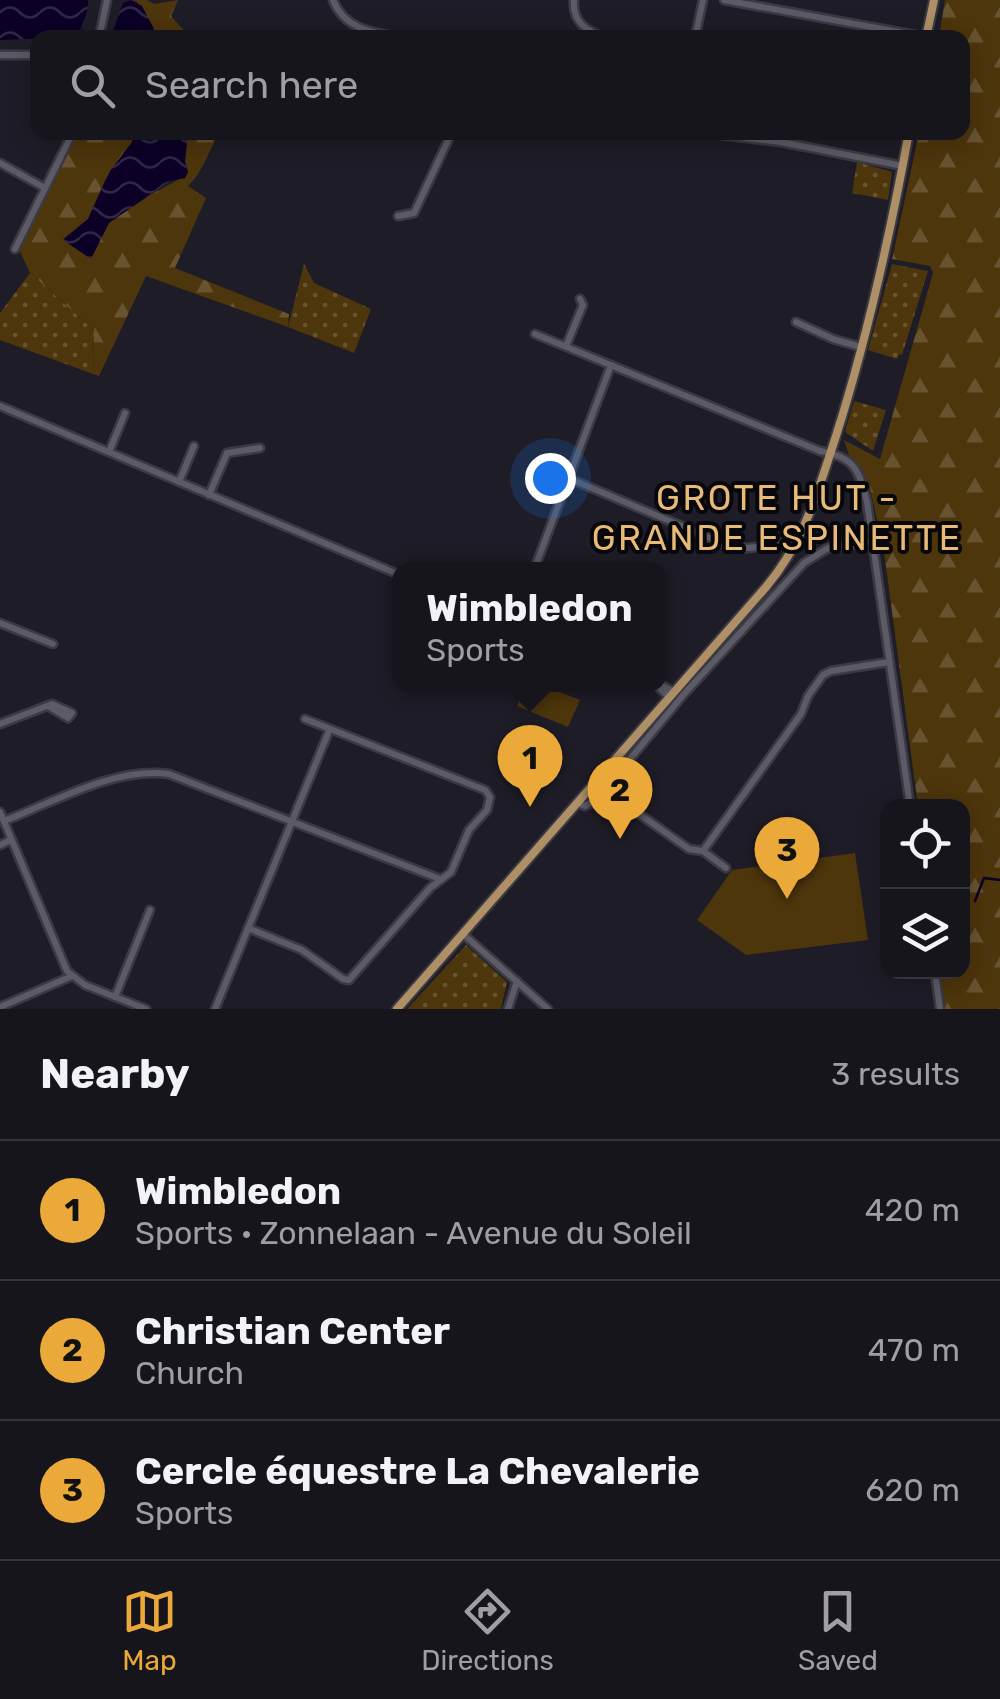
<!DOCTYPE html>
<html lang="en">
<head>
<meta charset="utf-8">
<style>
  :root { --surface:#16151c; --page:#232229; --text:#f1f3f6; --muted:#9e9fa3; --line:#35343b; --accent:#eba93a }
  body { margin:0; font-family:Rubik,sans-serif; background:var(--page); color:var(--text) }
  .controls { position:absolute; right:30px; bottom:30px; display:grid; overflow:hidden; border-radius:20px; box-shadow:0 5px 25px #0003 }
  .controls button { width:90px; height:90px; display:grid; place-items:center; padding:0; border:0; border-bottom:2px solid var(--line); background:var(--surface); color:var(--text); font:50px sans-serif }
  .you { position:absolute; left:550px; top:478px; width:35px; height:35px; margin:-25px; border:8px solid #fff; border-radius:50%; background:#1a73e8; box-shadow:0 0 0 15px #1a73e833 }
  .badge { display:grid; place-items:center; width:65px; height:65px; border-radius:50%; background:var(--accent); color:#111; font-size:32px; font-weight:700 }
  .pin { position:absolute; translate:-50% -82px; filter:drop-shadow(0 2px 5px #0008) }
  .pin::after { content:''; position:absolute; top:52px; width:35px; height:30px; background:inherit; clip-path:polygon(0 0,100% 0,50% 100%) }
  .popup { position:absolute; left:392px; top:562px; width:275px; height:130px; box-sizing:border-box; display:grid; place-content:center; border-radius:20px; background:var(--surface); filter:drop-shadow(0 2px 8px #0005); font-size:32px; white-space:nowrap; color:var(--muted) }
  .popup b { font-size:38px; color:var(--text) }
  .popup::after { content:''; position:absolute; left:50%; top:100%; margin-left:-20px; border:20px solid transparent; border-top-color:var(--surface) }
  .list { margin:0; padding:0; list-style:none }
  h2 { display:flex; justify-content:space-between; align-items:center; height:130px; margin:0; padding:0 40px; font-size:42px }
  h2 small { font-size:32px; font-weight:400; color:var(--muted) }
  .list li { display:grid; grid-template-columns:65px 1fr auto; gap:30px; align-items:center; box-sizing:border-box; height:140px; padding:0 40px; border-top:2px solid var(--line) }
  .list b { display:block; font-size:38px; white-space:nowrap }
  .list p { margin:0; font-size:32px; white-space:nowrap; color:var(--muted) }
  .list em { font-size:32px; font-style:normal; color:var(--muted) }
  .icon { flex:none; width:55px; height:55px; fill:none; stroke:currentColor; stroke-width:2; stroke-linecap:round; stroke-linejoin:round }
  .map { position:relative; flex:none; width:1000px; height:1009px; overflow:hidden }
  .search { position:absolute; background:var(--surface); box-shadow:0 5px 25px #0003; left:30px; right:30px; top:30px; height:110px; display:flex; align-items:center; gap:25px; box-sizing:border-box; padding:0 35px; border-radius:20px; color:var(--muted); font-size:38px }
  .sheet { height:550px; background:var(--surface) }
  nav { display:flex; justify-content:space-around; align-items:center; box-sizing:border-box; height:140px; border-top:2px solid var(--line); background:var(--surface); font-size:28px; color:var(--muted) }
  nav a { display:grid; justify-items:center; gap:5px }
  nav .on { color:var(--accent) }
  .map>svg:first-child { display:block }
  .grass { fill:url(#grass-dots) }
  .forest { fill:url(#forest-firs) }
  .pitch { fill:#4d350c }
  .water { fill:url(#water-waves) }
  .lines { fill:none; stroke-linecap:round; stroke-linejoin:round }
  .stream { stroke:#0c0026; stroke-width:2.5 }
  .minor-casing { stroke:#3b3a42; stroke-width:11 }
  .major-casing { stroke:#3b3a42; stroke-width:12 }
  .minor { stroke:#5c5a66; stroke-width:6 }
  .major { stroke:#ae8f66; stroke-width:8 }
  .labels { text-anchor:middle; dominant-baseline:central; stroke-width:8; stroke-linejoin:round; paint-order:stroke }
  .neighbourhood-label { font-size:35px; letter-spacing:2.5px; fill:#e8ba77; stroke:#08070b }
</style>
</head>
<body>
<div class="map">
<svg width="1000" height="1009" viewBox="0 0 1000 1009">
  <defs>
    <pattern id="grass-dots" width="8" height="8" patternUnits="userSpaceOnUse" patternTransform="scale(2.5)"><rect width="8" height="8" fill="#4d350c"/><path d="M2 2h.1M6 6h.1" fill="none" stroke="#675330" stroke-width="1.8" stroke-linecap="round"/></pattern>
    <pattern id="forest-firs" width="22" height="20" patternUnits="userSpaceOnUse" patternTransform="scale(2.5)"><rect width="22" height="20" fill="#4d350c"/><path d="M5 1l3.5 6h-7zM16 11l3.5 6h-7z" fill="#675330"/></pattern>
    <pattern id="water-waves" width="16" height="10" patternUnits="userSpaceOnUse" patternTransform="scale(2.5)"><rect width="16" height="10" fill="#0c0026"/><path d="M0 5q4-4 8 0t8 0" fill="none" stroke="#302646"/></pattern>
  </defs>
  <rect width="100%" height="100%" fill="#1e1c26"/>
  <g class="grass">
    <path d="M 857,162 L 892,172 L 888,200 L 852,193 Z"/>
    <path d="M 304,264 L 314,283 L 371,309 L 354,353 L 288,327 Z"/>
    <path d="M 892,264 L 928,271 L 902,355 L 899,354 L 897,359 L 868,350 Z"/>
    <path d="M 30,273 L 94,330 L 93,374 L 0,340 L 0,313 Z"/>
    <path d="M 854,401 L 886,410 L 873,451 L 845,432 Z"/>
    <path d="M 466,945 L 507,982 L 501,1009 L 407,1009 Z"/>
  </g>
  <g class="forest">
    <path d="M 131,0 L 147,0 L 154,4 L 178,0 L 171,16 L 190,37 L 148,37 L 154,29 L 137,2 Z"/>
    <path d="M 945,0 L 1000,0 L 1000,1009 L 945,1009 L 940,972 L 962,972 L 962,806 L 918,806 L 884,552 L 869,483 L 850,458 L 844,440 L 880,459 L 933,273 L 930,266 L 892,259 L 919,133 L 962,132 L 962,38 L 939,37 Z"/>
    <path d="M 76,133 L 133,133 L 132,142 L 105,180 L 88,219 L 63,239 L 91,258 C 96,247 101,232 109,223 C 127,201 168,190 188,172 L 185,161 L 188,133 L 219,133 C 209,150 203,172 188,186 L 206,198 L 175,268 L 289,314 L 288,327 L 146,276 L 99,376 L 93,374 L 94,330 L 30,273 L 19,249 Z"/>
  </g>
  <g class="pitch">
    <path d="M 526,684 L 542,685 L 580,700 L 568,727 L 517,706 Z"/>
    <path d="M 855,853 L 868,940 L 746,955 L 697,920 L 732,870 Z"/>
  </g>
  <g class="water">
    <path d="M 0,0 L 88,0 C 90,12 80,24 79,37 L 0,40 Z"/>
    <path d="M 131,0 L 142,6 L 154,29 L 148,37 L 111,37 L 123,3 Z"/>
    <path d="M 133,133 L 188,133 L 185,161 L 188,172 L 185,178 L 170,181 L 109,223 L 91,259 L 63,240 L 88,219 L 110,171 L 132,142 Z"/>
  </g>
  <g class="lines">
    <path class="stream" d="M 975,901 L 984,878 L 1000,880"/>
    <defs>
      <g id="minor">
        <path d="M 333,0 C 345,31 376,33 405,38"/>
        <path d="M 574,0 C 572,23 588,32 607,38"/>
        <path d="M 724,0 L 926,37"/>
        <path d="M 99,38 L 107,0"/>
        <path d="M 695,38 L 703,0"/>
        <path d="M 0,55 L 38,55"/>
        <path d="M 697,132 L 781,142 L 903,166"/>
        <path d="M 0,163 L 45,188"/>
        <path d="M 398,216 L 414,213 L 452,132"/>
        <path d="M 15,249 L 73,132"/>
        <path d="M 796,322 L 833,339 L 861,347"/>
        <path d="M 535,334 L 820,451 C 854,457 859,469 867,502 L 910,806"/>
        <path d="M 566,346 L 583,305 L 580,299"/>
        <path d="M 0,406 L 400,575"/>
        <path d="M 109,452 L 125,413"/>
        <path d="M 568,478 L 729,546 C 756,553 773,539 796,543"/>
        <path d="M 179,482 L 194,446"/>
        <path d="M 209,495 L 227,453 L 260,448"/>
        <path d="M 534,570 L 611,365"/>
        <path d="M 0,623 L 53,644"/>
        <path d="M 655,684 L 669,697"/>
        <path d="M 660,684 L 674,692"/>
        <path d="M 0,724 L 52,704 L 72,713 L 68,718 L 48,706"/>
        <path d="M 605,790 L 689,849 L 703,851 L 801,714 L 808,696 L 823,675 L 831,671 L 889,662"/>
        <path d="M 577,803 L 585,806 L 596,800 L 684,694 L 804,563 L 828,548 L 873,541"/>
        <path d="M 0,812 L 67,971 L 85,985 L 146,1009"/>
        <path d="M 4,821 C 54,802 114,767 169,774 L 440,879"/>
        <path d="M 0,845 L 11,840"/>
        <path d="M 703,851 L 726,868"/>
        <path d="M 248,928 L 302,950 L 343,979 L 349,980 L 430,888 L 451,872 L 469,830 L 487,810 L 490,797 L 485,790 L 305,719"/>
        <path d="M 463,934 L 548,1009"/>
        <path d="M 935,972 L 940,1009"/>
        <path d="M 115,997 L 150,910"/>
        <path d="M 0,1007 L 72,976"/>
        <path d="M 215,1009 L 329,731"/>
        <path d="M 508,1009 L 517,981"/>
      </g>
      <g id="major">
        <path d="M 926,38 L 934,0"/>
        <path d="M 397,1009 L 766,587 C 804,542 818,491 836,436 C 868,336 890,235 909,132"/>
      </g>
    </defs>
    <use href="#minor" class="minor-casing"/>
    <use href="#major" class="major-casing"/>
    <use href="#minor" class="minor"/>
    <use href="#major" class="major"/>
  </g>
  <g class="labels">
    <g class="neighbourhood-label">
      <text x="777" y="498">GROTE HUT -<tspan x="777" dy="40">GRANDE ESPINETTE</tspan></text>
    </g>
  </g>
</svg>
<div class="controls">
<button><svg class="icon" aria-label="locate" viewBox="0 0 24 24"><circle cx="12" cy="12" r="6"/><path d="M12 2v4M12 18v4M2 12h4M18 12h4"/></svg></button>
<button><svg class="icon" aria-label="layers" viewBox="0 0 24 24"><path d="M12 4l9 5-9 5-9-5zM3 14l9 5 9-5"/></svg></button>
</div>
<div class="you"></div>
<div class="pin badge" style="left:530px;top:807px">1</div>
<div class="popup"><b>Wimbledon</b>Sports</div>
<div class="pin badge" style="left:620px;top:839px">2</div>
<div class="pin badge" style="left:787px;top:899px">3</div>
<div class="search"><svg class="icon" aria-label="search" viewBox="0 0 24 24"><circle cx="10" cy="10" r="6"/><path d="M15 15l6 6"/></svg>Search here</div>
</div>
<section class="sheet">
<h2>Nearby<small>3 results</small></h2>
<ul class="list">
<li><span class="badge">1</span><div><b>Wimbledon</b><p>Sports · Zonnelaan - Avenue du Soleil</p></div><em>420 m</em></li>
<li><span class="badge">2</span><div><b>Christian Center</b><p>Church</p></div><em>470 m</em></li>
<li><span class="badge">3</span><div><b>Cercle équestre La Chevalerie</b><p>Sports</p></div><em>620 m</em></li>
</ul>
</section>
<nav>
<a class="on"><svg class="icon" aria-label="map" viewBox="0 0 24 24"><path d="M3 6l6-2 6 2 6-2v14l-6 2-6-2-6 2zM9 4v14M15 6v14"/></svg>Map</a>
<a><svg class="icon" aria-label="directions" viewBox="0 0 24 24"><path d="M12 3l9 9-9 9-9-9zM9 14v-3h6M13 9l2 2-2 2"/></svg>Directions</a>
<a><svg class="icon" aria-label="saved" viewBox="0 0 24 24"><path d="M7 4h10v16l-5-4-5 4z"/></svg>Saved</a>
</nav>
</body>
</html>
